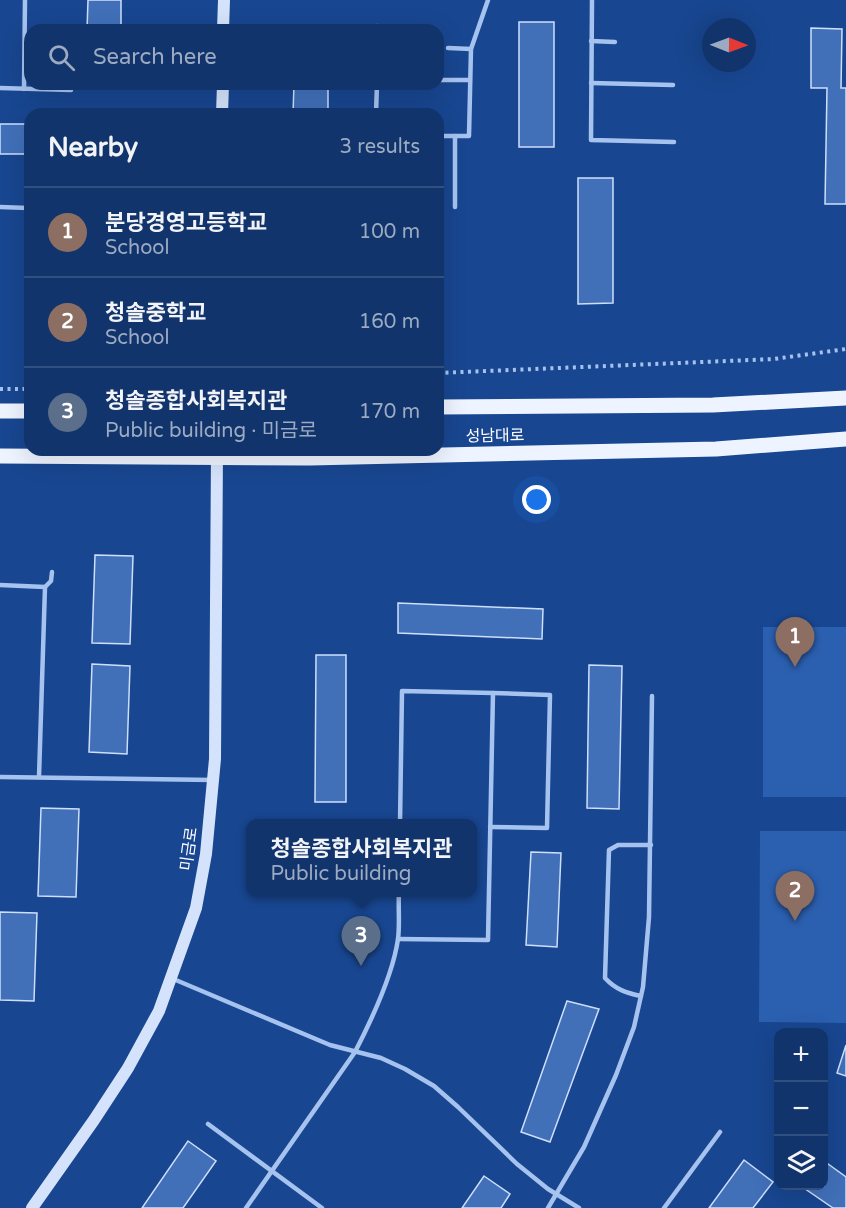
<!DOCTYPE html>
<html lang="en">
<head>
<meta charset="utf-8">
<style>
  :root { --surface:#12346c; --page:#1b3c72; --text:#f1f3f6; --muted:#9caac2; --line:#314f7f; --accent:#e69b98 }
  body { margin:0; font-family:"Varela Round","Noto Sans KR",sans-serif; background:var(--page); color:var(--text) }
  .controls { position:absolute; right:18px; bottom:18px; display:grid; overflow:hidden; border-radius:12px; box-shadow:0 6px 24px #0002 }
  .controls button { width:54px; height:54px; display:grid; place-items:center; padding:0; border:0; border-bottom:2px solid var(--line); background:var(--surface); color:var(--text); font:30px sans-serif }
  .compass { position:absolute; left:702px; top:18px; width:54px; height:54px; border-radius:50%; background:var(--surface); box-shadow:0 6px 24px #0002; rotate:91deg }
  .you { position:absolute; left:537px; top:500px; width:21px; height:21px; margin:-15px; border:4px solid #fff; border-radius:50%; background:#1a73e8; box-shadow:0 0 0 9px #1a73e833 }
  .badge { display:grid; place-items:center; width:39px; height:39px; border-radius:50%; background:var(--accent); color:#fff; font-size:20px; font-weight:700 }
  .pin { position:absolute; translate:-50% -50px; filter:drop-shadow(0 2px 3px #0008) }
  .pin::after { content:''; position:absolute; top:32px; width:21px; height:18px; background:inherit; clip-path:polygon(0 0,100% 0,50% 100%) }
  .popup { position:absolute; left:246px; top:819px; width:231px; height:78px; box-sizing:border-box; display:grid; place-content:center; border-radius:12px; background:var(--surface); filter:drop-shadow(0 2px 4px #0005); font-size:20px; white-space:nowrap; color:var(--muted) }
  .popup b { font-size:22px; color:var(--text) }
  .popup::after { content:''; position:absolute; left:50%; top:100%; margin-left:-12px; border:12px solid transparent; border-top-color:var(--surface) }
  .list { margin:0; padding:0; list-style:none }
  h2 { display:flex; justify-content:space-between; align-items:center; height:78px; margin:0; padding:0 24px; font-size:26px }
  h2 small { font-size:20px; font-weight:400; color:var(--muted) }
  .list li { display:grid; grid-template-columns:39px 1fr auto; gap:18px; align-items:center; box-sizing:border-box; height:90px; padding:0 24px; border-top:2px solid var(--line) }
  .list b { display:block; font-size:22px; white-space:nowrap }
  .list p { margin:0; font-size:20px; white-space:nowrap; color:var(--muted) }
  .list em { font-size:20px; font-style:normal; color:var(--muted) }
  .icon { flex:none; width:33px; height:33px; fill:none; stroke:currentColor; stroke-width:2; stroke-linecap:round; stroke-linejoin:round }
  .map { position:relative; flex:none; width:846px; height:1208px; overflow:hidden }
  .search { position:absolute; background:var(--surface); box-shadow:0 6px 24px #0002; left:24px; top:24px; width:420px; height:66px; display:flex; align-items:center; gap:15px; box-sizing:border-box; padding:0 21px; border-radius:18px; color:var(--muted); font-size:22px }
  .panel { position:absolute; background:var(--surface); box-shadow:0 6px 24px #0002; left:24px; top:108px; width:420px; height:348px; border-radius:18px }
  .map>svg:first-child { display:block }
  .green { fill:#2b5faf }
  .building { fill:#4170b9; stroke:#cddffb; stroke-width:1.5 }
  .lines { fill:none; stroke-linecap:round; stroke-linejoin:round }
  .path { stroke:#a6c3ef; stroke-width:4; stroke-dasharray:3 4.5; stroke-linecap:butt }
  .lane { stroke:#a6c3ef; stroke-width:4.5 }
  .secondary { stroke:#d4e3fb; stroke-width:12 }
  .primary { stroke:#eef4ff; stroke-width:15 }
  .labels { text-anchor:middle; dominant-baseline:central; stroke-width:5; stroke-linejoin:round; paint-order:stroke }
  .street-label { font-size:16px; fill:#fff; stroke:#184690 }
</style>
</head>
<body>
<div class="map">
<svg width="846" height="1208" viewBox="0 0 846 1208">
  <rect width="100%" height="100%" fill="#184690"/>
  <g class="green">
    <rect x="763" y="627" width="83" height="170"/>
    <path d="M 760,831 L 846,831 L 846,1023 L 759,1022 Z"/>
  </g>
  <g class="building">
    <path d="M 88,0 L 121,0 L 121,30 L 87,30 Z"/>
    <rect x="519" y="22" width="35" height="125"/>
    <path d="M 811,28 L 842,29 L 841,88 L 846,88 L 846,204 L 825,204 L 827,88 L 811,88 Z"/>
    <path d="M 294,84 L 328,84 L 328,114 L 293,114 Z"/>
    <path d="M 0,124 L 29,124 L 28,154 L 0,154 Z"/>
    <path d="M 578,178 L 613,178 L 613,303 L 578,304 Z"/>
    <path d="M 95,555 L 133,556 L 130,644 L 92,643 Z"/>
    <path d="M 398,603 L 543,609 L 542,639 L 398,633 Z"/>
    <path d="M 316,655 L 346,655 L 346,802 L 315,802 Z"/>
    <path d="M 92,664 L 130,666 L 127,754 L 89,752 Z"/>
    <path d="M 589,665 L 622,666 L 619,809 L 587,808 Z"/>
    <path d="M 41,808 L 79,809 L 76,897 L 38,896 Z"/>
    <path d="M 531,852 L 561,853 L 557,947 L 526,945 Z"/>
    <path d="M 0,912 L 37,913 L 34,1001 L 0,1000 Z"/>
    <path d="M 567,1001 L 599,1009 L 550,1142 L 521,1132 Z"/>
    <path d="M 846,1045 L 846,1076 L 837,1073 Z"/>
    <path d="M 188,1141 L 216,1161 L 183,1208 L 142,1208 Z"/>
    <path d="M 744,1160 L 773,1182 L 753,1208 L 709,1208 Z"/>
    <path d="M 824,1161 L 846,1177 L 846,1208 L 833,1208 L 801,1186 L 824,1186 Z"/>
    <path d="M 484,1176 L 510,1194 L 501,1208 L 462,1208 Z"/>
  </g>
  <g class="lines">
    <g class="path">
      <path d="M 438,373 L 774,359 L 846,349"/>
      <path d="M 0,389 L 30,389"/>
    </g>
    <g class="lane">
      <path d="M 592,0 L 591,140 L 674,142"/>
      <path d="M 377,30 L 377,26"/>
      <path d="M 591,41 L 615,42"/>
      <path d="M 448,48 L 471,49"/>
      <path d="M 438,80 L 470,80"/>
      <path d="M 591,83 L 673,85"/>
      <path d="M 0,88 L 71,90"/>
      <path d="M 24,89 L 25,0"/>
      <path d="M 376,114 L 377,84"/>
      <path d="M 438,136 L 469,136 L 471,49 L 488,0"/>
      <path d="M 0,207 L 28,208 L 27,297"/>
      <path d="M 455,207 L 455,136"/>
      <path d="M 0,585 L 45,587 L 39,777"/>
      <path d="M 45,587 L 51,581 L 52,572"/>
      <path d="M 0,777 L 213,780"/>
      <path d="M 490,827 L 547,828 L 550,695 L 493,693"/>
      <path d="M 398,939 L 488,940 L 493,693 L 402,691 L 400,824"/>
      <path d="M 171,978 L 330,1045 L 381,1058 L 405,1069 L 434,1086 L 458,1107 L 517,1164 L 548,1189 L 579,1208"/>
      <path d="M 641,996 C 627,993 616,990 605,978 L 609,850 L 618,845 L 651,845"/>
      <path d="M 208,1124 L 322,1208"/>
      <path d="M 246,1208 L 355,1052 C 371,1021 393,974 398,939 C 400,924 398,908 399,892"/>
      <path d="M 548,1208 L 584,1147 L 616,1075 L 634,1027 L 643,987 L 649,917 L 652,696"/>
      <path d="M 664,1208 L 720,1132"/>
    </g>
    <g class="secondary">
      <path d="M 223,30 L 224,0"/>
      <path d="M 222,114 L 223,84"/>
      <path d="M 32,1208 L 94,1120 L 128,1068 L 159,1011 L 196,908 L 206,854 L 215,759 L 217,450"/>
    </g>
    <g class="primary">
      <path d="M 438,407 L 713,405 L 846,398"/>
      <path d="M 0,411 L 30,411"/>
      <path d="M 0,456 L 310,458 L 716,449 L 846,439"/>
    </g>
  </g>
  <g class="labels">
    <g class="street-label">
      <text transform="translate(495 436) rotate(-1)">성남대로</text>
      <text transform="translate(189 849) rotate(-82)">미금로</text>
    </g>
  </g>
</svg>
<div class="controls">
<button>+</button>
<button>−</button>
<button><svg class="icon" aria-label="layers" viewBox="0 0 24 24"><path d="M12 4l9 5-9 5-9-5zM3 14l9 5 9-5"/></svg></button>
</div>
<svg class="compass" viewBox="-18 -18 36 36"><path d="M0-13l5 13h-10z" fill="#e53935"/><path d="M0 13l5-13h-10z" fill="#9caac2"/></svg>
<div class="you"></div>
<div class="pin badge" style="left:795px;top:667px;background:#8d6e63">1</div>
<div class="pin badge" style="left:795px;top:921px;background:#8d6e63">2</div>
<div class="pin badge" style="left:361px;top:966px;background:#5c6f8a">3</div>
<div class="popup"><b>청솔종합사회복지관</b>Public building</div>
<div class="search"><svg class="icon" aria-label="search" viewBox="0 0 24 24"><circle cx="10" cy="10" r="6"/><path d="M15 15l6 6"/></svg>Search here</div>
<section class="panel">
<h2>Nearby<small>3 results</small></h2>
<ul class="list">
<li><span class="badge" style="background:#8d6e63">1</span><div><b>분당경영고등학교</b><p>School</p></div><em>100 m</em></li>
<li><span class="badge" style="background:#8d6e63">2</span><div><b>청솔중학교</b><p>School</p></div><em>160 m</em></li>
<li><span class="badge" style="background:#5c6f8a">3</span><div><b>청솔종합사회복지관</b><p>Public building · 미금로</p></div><em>170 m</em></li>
</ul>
</section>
</div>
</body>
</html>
